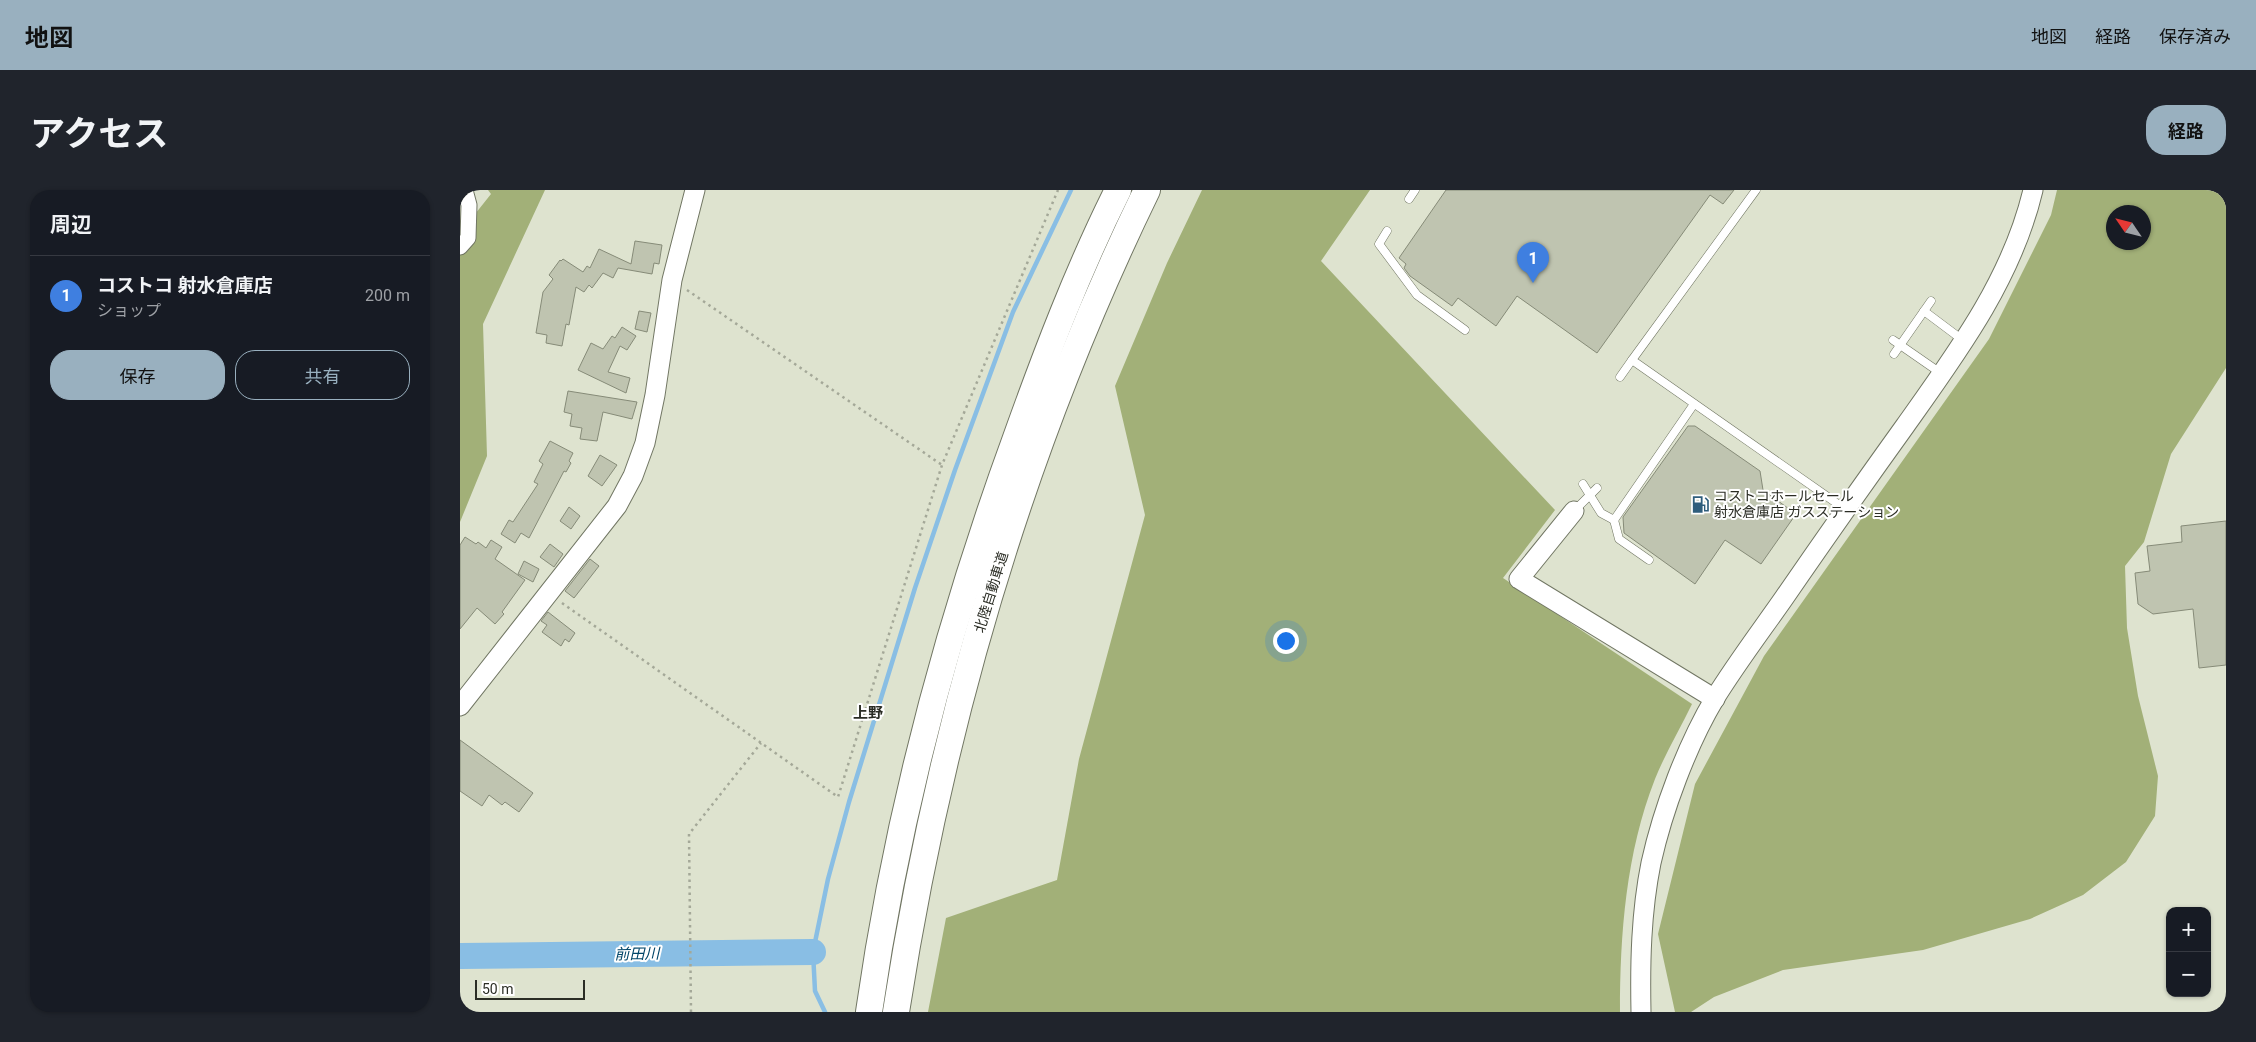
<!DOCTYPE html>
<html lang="ja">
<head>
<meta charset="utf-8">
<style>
  :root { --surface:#171b24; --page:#20242c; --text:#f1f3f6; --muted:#9ea1a6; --line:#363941; --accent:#99b0bf }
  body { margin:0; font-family:Roboto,"Noto Sans JP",sans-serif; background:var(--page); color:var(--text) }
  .controls { position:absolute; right:15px; bottom:15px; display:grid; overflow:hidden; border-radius:10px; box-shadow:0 1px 4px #0004 }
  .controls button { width:45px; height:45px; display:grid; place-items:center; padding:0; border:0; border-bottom:1px solid var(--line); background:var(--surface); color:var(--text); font:25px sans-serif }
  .compass { position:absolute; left:1646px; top:15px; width:45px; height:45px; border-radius:50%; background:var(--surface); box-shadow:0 1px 4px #0004; rotate:305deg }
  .scale { position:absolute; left:15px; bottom:12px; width:110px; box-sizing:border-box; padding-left:5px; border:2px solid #2b2d25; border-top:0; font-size:14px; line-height:18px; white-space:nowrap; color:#2b2d25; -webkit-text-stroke:4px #fff; paint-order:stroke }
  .you { position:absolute; left:825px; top:450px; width:18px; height:18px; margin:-12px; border:4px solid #fff; border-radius:50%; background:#1a73e8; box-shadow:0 0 0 8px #1a73e833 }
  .badge { display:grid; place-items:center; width:32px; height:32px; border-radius:50%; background:var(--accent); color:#fff; font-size:16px; font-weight:700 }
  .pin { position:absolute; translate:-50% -41px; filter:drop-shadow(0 1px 2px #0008) }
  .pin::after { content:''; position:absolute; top:26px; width:18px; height:15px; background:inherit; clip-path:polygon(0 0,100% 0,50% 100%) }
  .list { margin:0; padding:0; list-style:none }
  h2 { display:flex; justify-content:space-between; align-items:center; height:65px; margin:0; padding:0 20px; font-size:21px }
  h2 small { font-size:16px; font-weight:400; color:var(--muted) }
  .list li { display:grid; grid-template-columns:32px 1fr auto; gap:15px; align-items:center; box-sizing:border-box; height:80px; padding:0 20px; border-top:1px solid var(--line) }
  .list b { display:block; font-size:19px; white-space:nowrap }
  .list p { margin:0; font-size:16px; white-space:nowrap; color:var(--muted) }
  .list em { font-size:16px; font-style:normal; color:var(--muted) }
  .actions { display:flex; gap:10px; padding:15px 20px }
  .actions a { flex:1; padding:11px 0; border:1px solid var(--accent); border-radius:20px; text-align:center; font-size:18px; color:var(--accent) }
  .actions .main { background:var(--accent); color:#111 }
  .map { position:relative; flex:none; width:1766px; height:822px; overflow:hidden; border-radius:20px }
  header { display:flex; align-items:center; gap:30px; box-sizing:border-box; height:70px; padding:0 25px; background:var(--accent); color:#111 }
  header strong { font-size:24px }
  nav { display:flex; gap:28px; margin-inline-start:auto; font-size:18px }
  .intro { display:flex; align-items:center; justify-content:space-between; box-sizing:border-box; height:120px; padding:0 30px }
  h1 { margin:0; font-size:35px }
  .button { padding:12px 22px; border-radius:20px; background:var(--accent); color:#111; font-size:18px; font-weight:700 }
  main { display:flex; gap:30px; padding:0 30px }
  aside { flex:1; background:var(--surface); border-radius:20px; box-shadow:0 1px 4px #0004 }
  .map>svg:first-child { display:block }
  .forest { fill:#a2b078; fill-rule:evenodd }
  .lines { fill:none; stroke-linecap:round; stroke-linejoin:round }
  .stream { stroke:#89bee4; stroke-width:4.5 }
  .river { stroke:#89bee4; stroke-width:26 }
  .building { fill:#bfc4b0; stroke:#868b78 }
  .service-casing { stroke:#717663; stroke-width:9 }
  .minor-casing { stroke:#717663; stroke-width:17 }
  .tertiary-casing { stroke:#717663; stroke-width:21 }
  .motorway-casing { stroke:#717663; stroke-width:28 }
  .path { stroke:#a4a898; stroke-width:2.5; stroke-dasharray:2.5 4; stroke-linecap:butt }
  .service { stroke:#fff; stroke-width:8 }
  .minor { stroke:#fff; stroke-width:15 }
  .tertiary { stroke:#fff; stroke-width:19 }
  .motorway { stroke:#fff; stroke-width:26 }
  .labels { text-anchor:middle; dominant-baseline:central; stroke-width:4; stroke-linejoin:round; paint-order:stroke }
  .poi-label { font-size:14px; fill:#2b2d25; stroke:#fff; text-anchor:start }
  .street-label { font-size:14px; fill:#2b2d25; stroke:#fff }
  .neighbourhood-label { font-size:15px; font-weight:bold; fill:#2b2d25; stroke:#fff }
  .water-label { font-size:15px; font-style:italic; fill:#004568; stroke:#fff }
</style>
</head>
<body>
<header>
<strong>地図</strong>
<nav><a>地図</a><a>経路</a><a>保存済み</a></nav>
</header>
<div class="intro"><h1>アクセス</h1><a class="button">経路</a></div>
<main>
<aside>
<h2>周辺<small></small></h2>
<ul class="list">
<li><span class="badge" style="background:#3f7fe0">1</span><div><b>コストコ 射水倉庫店</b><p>ショップ</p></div><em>200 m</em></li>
</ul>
<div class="actions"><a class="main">保存</a><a>共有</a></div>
</aside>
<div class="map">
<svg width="1766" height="822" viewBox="0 0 1766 822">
  <rect width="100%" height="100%" fill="#dee3cf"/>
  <g class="forest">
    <path d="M 28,0 L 85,0 L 23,134 L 27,266 L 0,332 L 0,43 L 31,4 Z"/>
    <path d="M 742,0 L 910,0 L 861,71 L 1095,320 L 1043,388 L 1232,514 C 1220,539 1205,564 1195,589 C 1166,663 1160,744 1160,822 L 468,822 L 486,728 L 597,690 L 619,569 L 685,325 L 655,196 L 707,73 Z"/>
    <path d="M 1597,0 L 1766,0 L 1766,178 L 1711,264 L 1684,352 L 1665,376 L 1667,438 L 1678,506 L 1698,586 L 1695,626 L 1666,672 L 1623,705 L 1570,729 L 1463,760 L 1323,780 L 1254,807 L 1231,822 L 1215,822 L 1198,744 L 1235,594 L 1304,466 L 1529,149 L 1591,25 ZM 1684,22 L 1684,52 L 1654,52 L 1654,22 Z"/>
  </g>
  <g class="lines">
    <path class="stream" d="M 365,822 L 355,801 L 353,762 L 368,689 L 389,612 L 455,398 L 495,280 L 553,122 L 611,0"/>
    <path class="river" d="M 0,766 L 353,762"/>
  </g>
  <g class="building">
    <path d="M 986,0 L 1274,0 L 1263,14 L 1250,5 L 1137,163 L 1057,106 L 1036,136 L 998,108 L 992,116 L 950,86 L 944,78 L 946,74 L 939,68 Z"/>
    <path d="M 175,51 L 202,55 L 199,74 L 194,73 L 192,84 L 158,78 L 153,88 L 143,83 L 132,98 L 129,95 L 124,102 L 116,97 L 109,135 L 106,134 L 102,156 L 86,153 L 87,145 L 76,143 L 83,102 L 93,89 L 89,85 L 100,70 L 101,71 L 103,69 L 123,82 L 127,76 L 130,78 L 139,59 L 171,74 Z"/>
    <path d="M 179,121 L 191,123 L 187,142 L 175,139 Z"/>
    <path d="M 162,137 L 176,146 L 167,160 L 160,156 L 148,182 L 170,188 L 166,203 L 118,180 L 131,153 L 143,159 L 152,146 L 155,148 Z"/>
    <path d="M 108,201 L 177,212 L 172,229 L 143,222 L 137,251 L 120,249 L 122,238 L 110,236 L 112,224 L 104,222 Z"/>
    <path d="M 1228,236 L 1235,236 L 1300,281 L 1303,300 L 1336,324 L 1301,374 L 1265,350 L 1235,394 L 1164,343 L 1163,327 Z"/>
    <path d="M 90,251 L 113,263 L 109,271 L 111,273 L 106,282 L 104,281 L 69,348 L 61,343 L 55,353 L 41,344 L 49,330 L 53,332 L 78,294 L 74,292 L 83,274 L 79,271 Z"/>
    <path d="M 140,265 L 157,275 L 142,296 L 128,286 Z"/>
    <path d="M 109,317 L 120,326 L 111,339 L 100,331 Z"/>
    <path d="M 1766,331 L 1766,475 L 1739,478 L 1733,419 L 1693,424 L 1678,414 L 1675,383 L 1690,381 L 1687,356 L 1722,352 L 1721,336 Z"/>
    <path d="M 5,347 L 16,354 L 18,352 L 26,358 L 31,350 L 42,357 L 35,369 L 65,390 L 42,422 L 44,424 L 35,434 L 17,418 L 0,439 L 0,355 Z"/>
    <path d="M 90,354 L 103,364 L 94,377 L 80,367 Z"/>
    <path d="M 130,369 L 139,376 L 114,408 L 105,401 Z"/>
    <path d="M 64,371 L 79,379 L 73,392 L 58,384 Z"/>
    <path d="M 88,422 L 115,443 L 109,452 L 105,449 L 101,456 L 82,442 L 87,435 L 81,431 Z"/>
    <path d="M 0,550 L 73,603 L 59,622 L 45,612 L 42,615 L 29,605 L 22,616 L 0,601 Z"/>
  </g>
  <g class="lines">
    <defs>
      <g id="service">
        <path d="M 1296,0 L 1172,170 L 1385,319"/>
        <path d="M 949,9 L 955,0"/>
        <path d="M 927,41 L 919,54 L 957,105 L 1005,140"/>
        <path d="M 1464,121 L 1504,151"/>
        <path d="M 1433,150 L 1482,184"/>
        <path d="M 1434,164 L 1471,111"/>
        <path d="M 1160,187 L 1172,170"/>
        <path d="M 1123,294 L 1141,323 L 1154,330 L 1234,214"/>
        <path d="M 1114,321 L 1137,298"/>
        <path d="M 1154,330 L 1159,349 L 1189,370"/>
      </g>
      <path id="minor" d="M 0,57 L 8,48 L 9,15 L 5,0"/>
      <g id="tertiary">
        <path d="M 1114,321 L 1059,389 L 1255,509"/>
        <path d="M 0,516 L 157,316 L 173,286 L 185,253 L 195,205 L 212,90 L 235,0"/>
        <path d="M 1181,822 C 1180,772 1181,723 1191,673 C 1203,619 1227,555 1255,508 C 1276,474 1301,441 1324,408 C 1364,350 1404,293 1445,236 C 1497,163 1552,89 1573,0"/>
      </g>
      <g id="motorway">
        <path d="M 409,822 C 437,626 488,434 556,248 C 586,164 618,80 658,0"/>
        <path d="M 436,822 C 480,538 561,259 687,0"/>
      </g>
    </defs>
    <use href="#service" class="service-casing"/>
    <use href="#minor" class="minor-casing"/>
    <use href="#tertiary" class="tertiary-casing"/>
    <use href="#motorway" class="motorway-casing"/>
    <g class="path">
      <path d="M 227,100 L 482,275"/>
      <path d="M 102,413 L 378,607 L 482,275 L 598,0"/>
      <path d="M 231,822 L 229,644 L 301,553"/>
    </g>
    <use href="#service" class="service"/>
    <use href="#minor" class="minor"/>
    <use href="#tertiary" class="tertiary"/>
    <use href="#motorway" class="motorway"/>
  </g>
  <defs>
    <symbol id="fuel-bare" viewBox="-9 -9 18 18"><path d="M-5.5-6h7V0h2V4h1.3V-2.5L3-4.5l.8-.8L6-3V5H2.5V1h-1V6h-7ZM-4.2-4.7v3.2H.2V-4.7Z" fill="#2e5d7c" stroke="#fff" stroke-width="2.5" paint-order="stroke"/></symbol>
  </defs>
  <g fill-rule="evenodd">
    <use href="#fuel-bare" x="1228" y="302" width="25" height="25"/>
  </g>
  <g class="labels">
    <g class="poi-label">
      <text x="1254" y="306">コストコホールセール<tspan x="1254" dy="16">射水倉庫店 ガスステーション</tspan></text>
    </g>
    <g class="street-label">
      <text transform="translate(531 402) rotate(-73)">北陸自動車道</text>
    </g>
    <g class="neighbourhood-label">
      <text x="408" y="523">上野</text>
    </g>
    <g class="water-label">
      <text transform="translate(177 764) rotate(-1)">前田川</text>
    </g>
  </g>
</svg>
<div class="controls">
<button>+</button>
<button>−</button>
</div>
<svg class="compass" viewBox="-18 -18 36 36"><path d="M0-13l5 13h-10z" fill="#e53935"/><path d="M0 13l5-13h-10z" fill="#9ea1a6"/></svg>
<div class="scale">50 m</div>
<div class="you"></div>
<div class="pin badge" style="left:1073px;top:93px;background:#3f7fe0">1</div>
</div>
</main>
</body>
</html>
